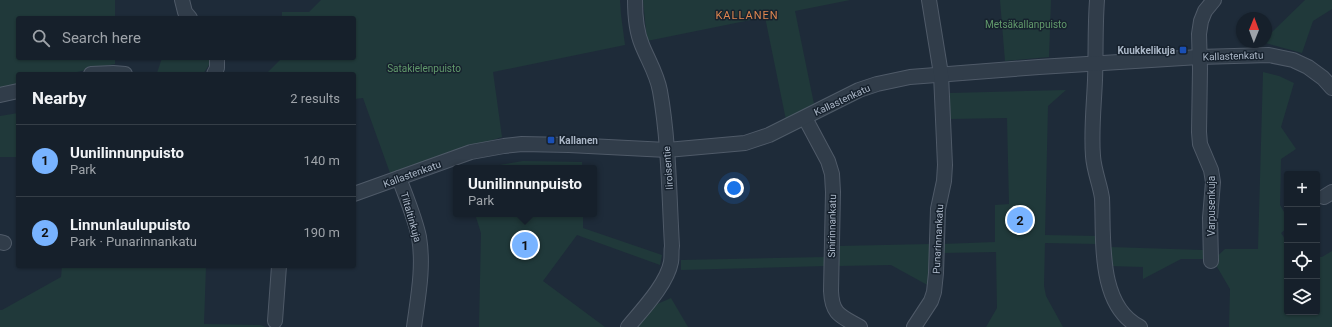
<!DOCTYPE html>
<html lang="en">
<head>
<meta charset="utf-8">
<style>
  :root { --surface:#16202b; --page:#1f2833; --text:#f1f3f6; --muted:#9ea3a9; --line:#353e47; --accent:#78b3ff }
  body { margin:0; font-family:Roboto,sans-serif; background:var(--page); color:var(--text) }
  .controls { position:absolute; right:12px; bottom:12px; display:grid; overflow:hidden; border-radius:4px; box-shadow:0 1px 3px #0004 }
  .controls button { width:36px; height:36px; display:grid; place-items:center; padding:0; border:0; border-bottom:1px solid var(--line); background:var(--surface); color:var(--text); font:20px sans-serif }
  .compass { position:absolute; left:1236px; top:12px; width:36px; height:36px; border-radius:50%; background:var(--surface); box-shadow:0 1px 3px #0004; rotate:1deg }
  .you { position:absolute; left:734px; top:188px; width:14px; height:14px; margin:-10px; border:3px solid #fff; border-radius:50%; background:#1a73e8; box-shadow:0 0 0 6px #1a73e833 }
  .badge { display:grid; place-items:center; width:26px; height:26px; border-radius:50%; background:var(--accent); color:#111; font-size:13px; font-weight:700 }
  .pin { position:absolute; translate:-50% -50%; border:2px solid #fff; box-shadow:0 1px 4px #0006 }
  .popup { position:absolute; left:453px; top:165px; width:144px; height:52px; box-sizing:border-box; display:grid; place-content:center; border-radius:4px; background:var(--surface); filter:drop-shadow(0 1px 3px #0005); font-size:13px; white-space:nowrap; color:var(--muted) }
  .popup b { font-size:15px; color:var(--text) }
  .popup::after { content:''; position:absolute; left:50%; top:100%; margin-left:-8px; border:8px solid transparent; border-top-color:var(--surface) }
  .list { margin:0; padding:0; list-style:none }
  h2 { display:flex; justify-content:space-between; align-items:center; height:52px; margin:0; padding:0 16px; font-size:17px }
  h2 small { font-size:13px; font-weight:400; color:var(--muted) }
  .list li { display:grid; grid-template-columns:26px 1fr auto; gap:12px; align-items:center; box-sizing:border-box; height:72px; padding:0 16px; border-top:1px solid var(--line) }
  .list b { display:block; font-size:15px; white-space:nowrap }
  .list p { margin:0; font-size:13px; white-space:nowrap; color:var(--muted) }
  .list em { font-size:13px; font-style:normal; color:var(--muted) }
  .icon { flex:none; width:22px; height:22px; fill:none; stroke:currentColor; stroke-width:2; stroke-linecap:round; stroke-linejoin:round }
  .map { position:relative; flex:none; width:1332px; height:327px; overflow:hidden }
  .search { position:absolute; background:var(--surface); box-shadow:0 1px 3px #0004; left:16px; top:16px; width:340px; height:44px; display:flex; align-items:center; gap:10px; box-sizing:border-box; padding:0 14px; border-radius:4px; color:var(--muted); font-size:15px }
  .panel { position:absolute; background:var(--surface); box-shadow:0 1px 3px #0004; left:16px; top:72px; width:340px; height:196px; border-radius:4px }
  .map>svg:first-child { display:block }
  .green { fill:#20393a }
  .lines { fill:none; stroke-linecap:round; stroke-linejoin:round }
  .minor-casing { stroke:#4f5a68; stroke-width:16 }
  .minor { stroke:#313d4a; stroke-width:14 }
  .transit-dot { fill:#1a4fb4; stroke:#17222e; stroke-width:1.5 }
  .labels { text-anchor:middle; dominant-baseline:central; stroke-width:3; stroke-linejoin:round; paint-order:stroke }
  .park-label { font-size:10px; fill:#61996b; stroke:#17222e }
  .poi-label { font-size:10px; font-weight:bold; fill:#abb7c7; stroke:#17222e; text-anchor:end }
  .street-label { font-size:10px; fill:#abb7c7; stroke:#17222e }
  .neighbourhood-label { font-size:11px; letter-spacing:1px; fill:#df864f; stroke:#17222e }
</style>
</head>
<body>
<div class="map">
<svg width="1332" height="327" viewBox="0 0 1332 327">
  <rect width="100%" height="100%" fill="#1e2b39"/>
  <g class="green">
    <path d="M 0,0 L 115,0 L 115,18 L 18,18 L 18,58 L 115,58 L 115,64 L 67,74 L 18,74 L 18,84 L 0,88 Z"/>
    <path d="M 321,0 L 620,0 L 621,15 L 625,45 L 493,72 L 502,137 L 390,173 L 363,98 L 354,99 L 354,74 L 266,74 L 282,58 L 354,58 L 354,18 L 282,18 L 282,12 L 309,12 Z"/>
    <path d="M 643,0 L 850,0 L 795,11 L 814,104 L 786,120 L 765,17 L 647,41 Z"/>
    <path d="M 1000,0 L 1051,0 L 1049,57 L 1005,61 Z"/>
    <path d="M 1305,0 L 1332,0 L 1332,9 L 1313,21 L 1302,53 L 1262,42 L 1266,42 L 1266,38 Z"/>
    <path d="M 162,58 L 209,58 L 209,65 L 203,74 L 161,74 L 157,73 Z"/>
    <path d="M 1263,72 L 1279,76 L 1294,83 L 1281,127 L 1296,149 L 1281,159 L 1280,205 L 1287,217 L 1287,228 L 1281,233 L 1287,242 L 1287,312 L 1317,312 L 1317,257 L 1322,257 L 1332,251 L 1332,327 L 1229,327 L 1230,289 L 1213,260 L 1225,249 L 1258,249 Z"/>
    <path d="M 1066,90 L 1048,106 L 1045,235 L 1097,236 L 1097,244 L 1045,243 L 1044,286 L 1046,296 L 1063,327 L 986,327 L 997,308 L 996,252 L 942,253 L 942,244 L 995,242 L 995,205 L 1009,204 L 1007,118 L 950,119 L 950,93 Z"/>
    <path d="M 18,113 L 18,157 L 0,157 L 0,116 Z"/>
    <path d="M 523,161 L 582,162 L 582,168 L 482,168 Z"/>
    <path d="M 475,214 L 583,214 L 583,228 L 662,255 L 660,265 L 577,235 L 543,281 L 605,327 L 479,327 L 481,233 Z"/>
    <path d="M 930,244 L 933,275 L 931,287 L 891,265 L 839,266 L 838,246 Z"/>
    <path d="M 1110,247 L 1203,250 L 1203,259 L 1181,259 L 1143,279 L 1143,267 L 1109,266 Z"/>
    <path d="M 825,257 L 826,266 L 681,270 L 681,260 Z"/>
    <path d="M 62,266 L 206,266 L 204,324 L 260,325 L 266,327 L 0,327 L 0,310 L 2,310 L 61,277 Z"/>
    <path d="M 671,298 L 688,327 L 637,327 L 655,305 Z"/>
  </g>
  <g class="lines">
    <defs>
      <g id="minor">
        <path d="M 182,0 L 185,12 L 190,18"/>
        <path d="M 1097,0 C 1095,27 1096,53 1095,80 C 1094,105 1091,131 1093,156 C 1094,171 1100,184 1102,198 C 1104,238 1097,306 1140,327"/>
        <path d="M 91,74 L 113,73 L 125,74"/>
        <path d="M 214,74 L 217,68 L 217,58"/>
        <path d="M 0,95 L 18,91"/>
        <path d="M 805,118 L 828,161 L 832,174 L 833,192 L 831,291 C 832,315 841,316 860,327"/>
        <path d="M 399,178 C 406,197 415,218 419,237 C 424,267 418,297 414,327"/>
        <path d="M 354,194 L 471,152 L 504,146 L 522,144 L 569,145 L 667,150 L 745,143 L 769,135 L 859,90 L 877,84 L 910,77 L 1039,67 L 1199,57 L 1269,55 L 1293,60 L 1308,67 L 1323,78 L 1332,88"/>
        <path d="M 1324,197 L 1332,192"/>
        <path d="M 0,242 L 4,243"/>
        <path d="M 1211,261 L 1210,218 L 1213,182 L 1211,170 L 1200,144 L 1199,132 L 1200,69 L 1199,34 L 1201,21 L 1205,11 L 1214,0"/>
        <path d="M 275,321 L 279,266"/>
        <path d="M 628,327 C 642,310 667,284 671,262 C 672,257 671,251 672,246 C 669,194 669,142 660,91 C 657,74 648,60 642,45 C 636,31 635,15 635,0"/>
        <path d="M 914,327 L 931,301 L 934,292 L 936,273 L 938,209 L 944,181 L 945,165 L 941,74 L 929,0"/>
      </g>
    </defs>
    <use href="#minor" class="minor-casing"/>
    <use href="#minor" class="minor"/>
  </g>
  <g class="transit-dot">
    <rect x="1179" y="46" width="8" height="8" rx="2"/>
    <rect x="547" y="136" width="8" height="8" rx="2"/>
  </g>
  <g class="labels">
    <g class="park-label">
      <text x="1026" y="24">Metsäkallanpuisto</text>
      <text x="424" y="68">Satakielenpuisto</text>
    </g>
    <g class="poi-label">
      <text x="1175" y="50">Kuukkelikuja</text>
      <text x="559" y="140" text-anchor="start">Kallanen</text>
    </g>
    <g class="street-label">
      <text transform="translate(1233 56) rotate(-2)">Kallastenkatu</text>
      <text transform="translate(842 100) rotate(-25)">Kallastenkatu</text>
      <text transform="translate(668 168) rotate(-94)">Iiroisentie</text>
      <text transform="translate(412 174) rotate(-20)">Kallastenkatu</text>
      <text transform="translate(1211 206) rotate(-90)">Varpusenkuja</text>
      <text transform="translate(411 217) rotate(74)">Tiltaltinkuja</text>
      <text transform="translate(832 226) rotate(-89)">Sinirinnankatu</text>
      <text transform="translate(938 239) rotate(-87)">Punarinnankatu</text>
    </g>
    <g class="neighbourhood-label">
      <text x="747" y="15">KALLANEN</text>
    </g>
  </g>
</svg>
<div class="controls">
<button>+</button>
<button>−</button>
<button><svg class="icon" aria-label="locate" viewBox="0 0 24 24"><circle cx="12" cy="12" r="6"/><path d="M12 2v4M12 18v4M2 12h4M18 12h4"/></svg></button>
<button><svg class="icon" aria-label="layers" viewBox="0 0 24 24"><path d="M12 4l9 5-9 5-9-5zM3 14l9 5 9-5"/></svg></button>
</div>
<svg class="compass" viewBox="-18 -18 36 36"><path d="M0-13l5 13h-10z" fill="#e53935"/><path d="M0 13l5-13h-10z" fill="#9ea3a9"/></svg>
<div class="you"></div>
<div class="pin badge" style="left:525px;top:245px">1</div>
<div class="popup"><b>Uunilinnunpuisto</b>Park</div>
<div class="pin badge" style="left:1020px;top:220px">2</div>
<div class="search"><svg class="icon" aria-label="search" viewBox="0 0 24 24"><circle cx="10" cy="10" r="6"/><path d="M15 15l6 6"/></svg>Search here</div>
<section class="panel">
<h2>Nearby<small>2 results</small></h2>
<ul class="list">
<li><span class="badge">1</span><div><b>Uunilinnunpuisto</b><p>Park</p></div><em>140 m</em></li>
<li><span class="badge">2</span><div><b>Linnunlaulupuisto</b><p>Park · Punarinnankatu</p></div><em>190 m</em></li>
</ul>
</section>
</div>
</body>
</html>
